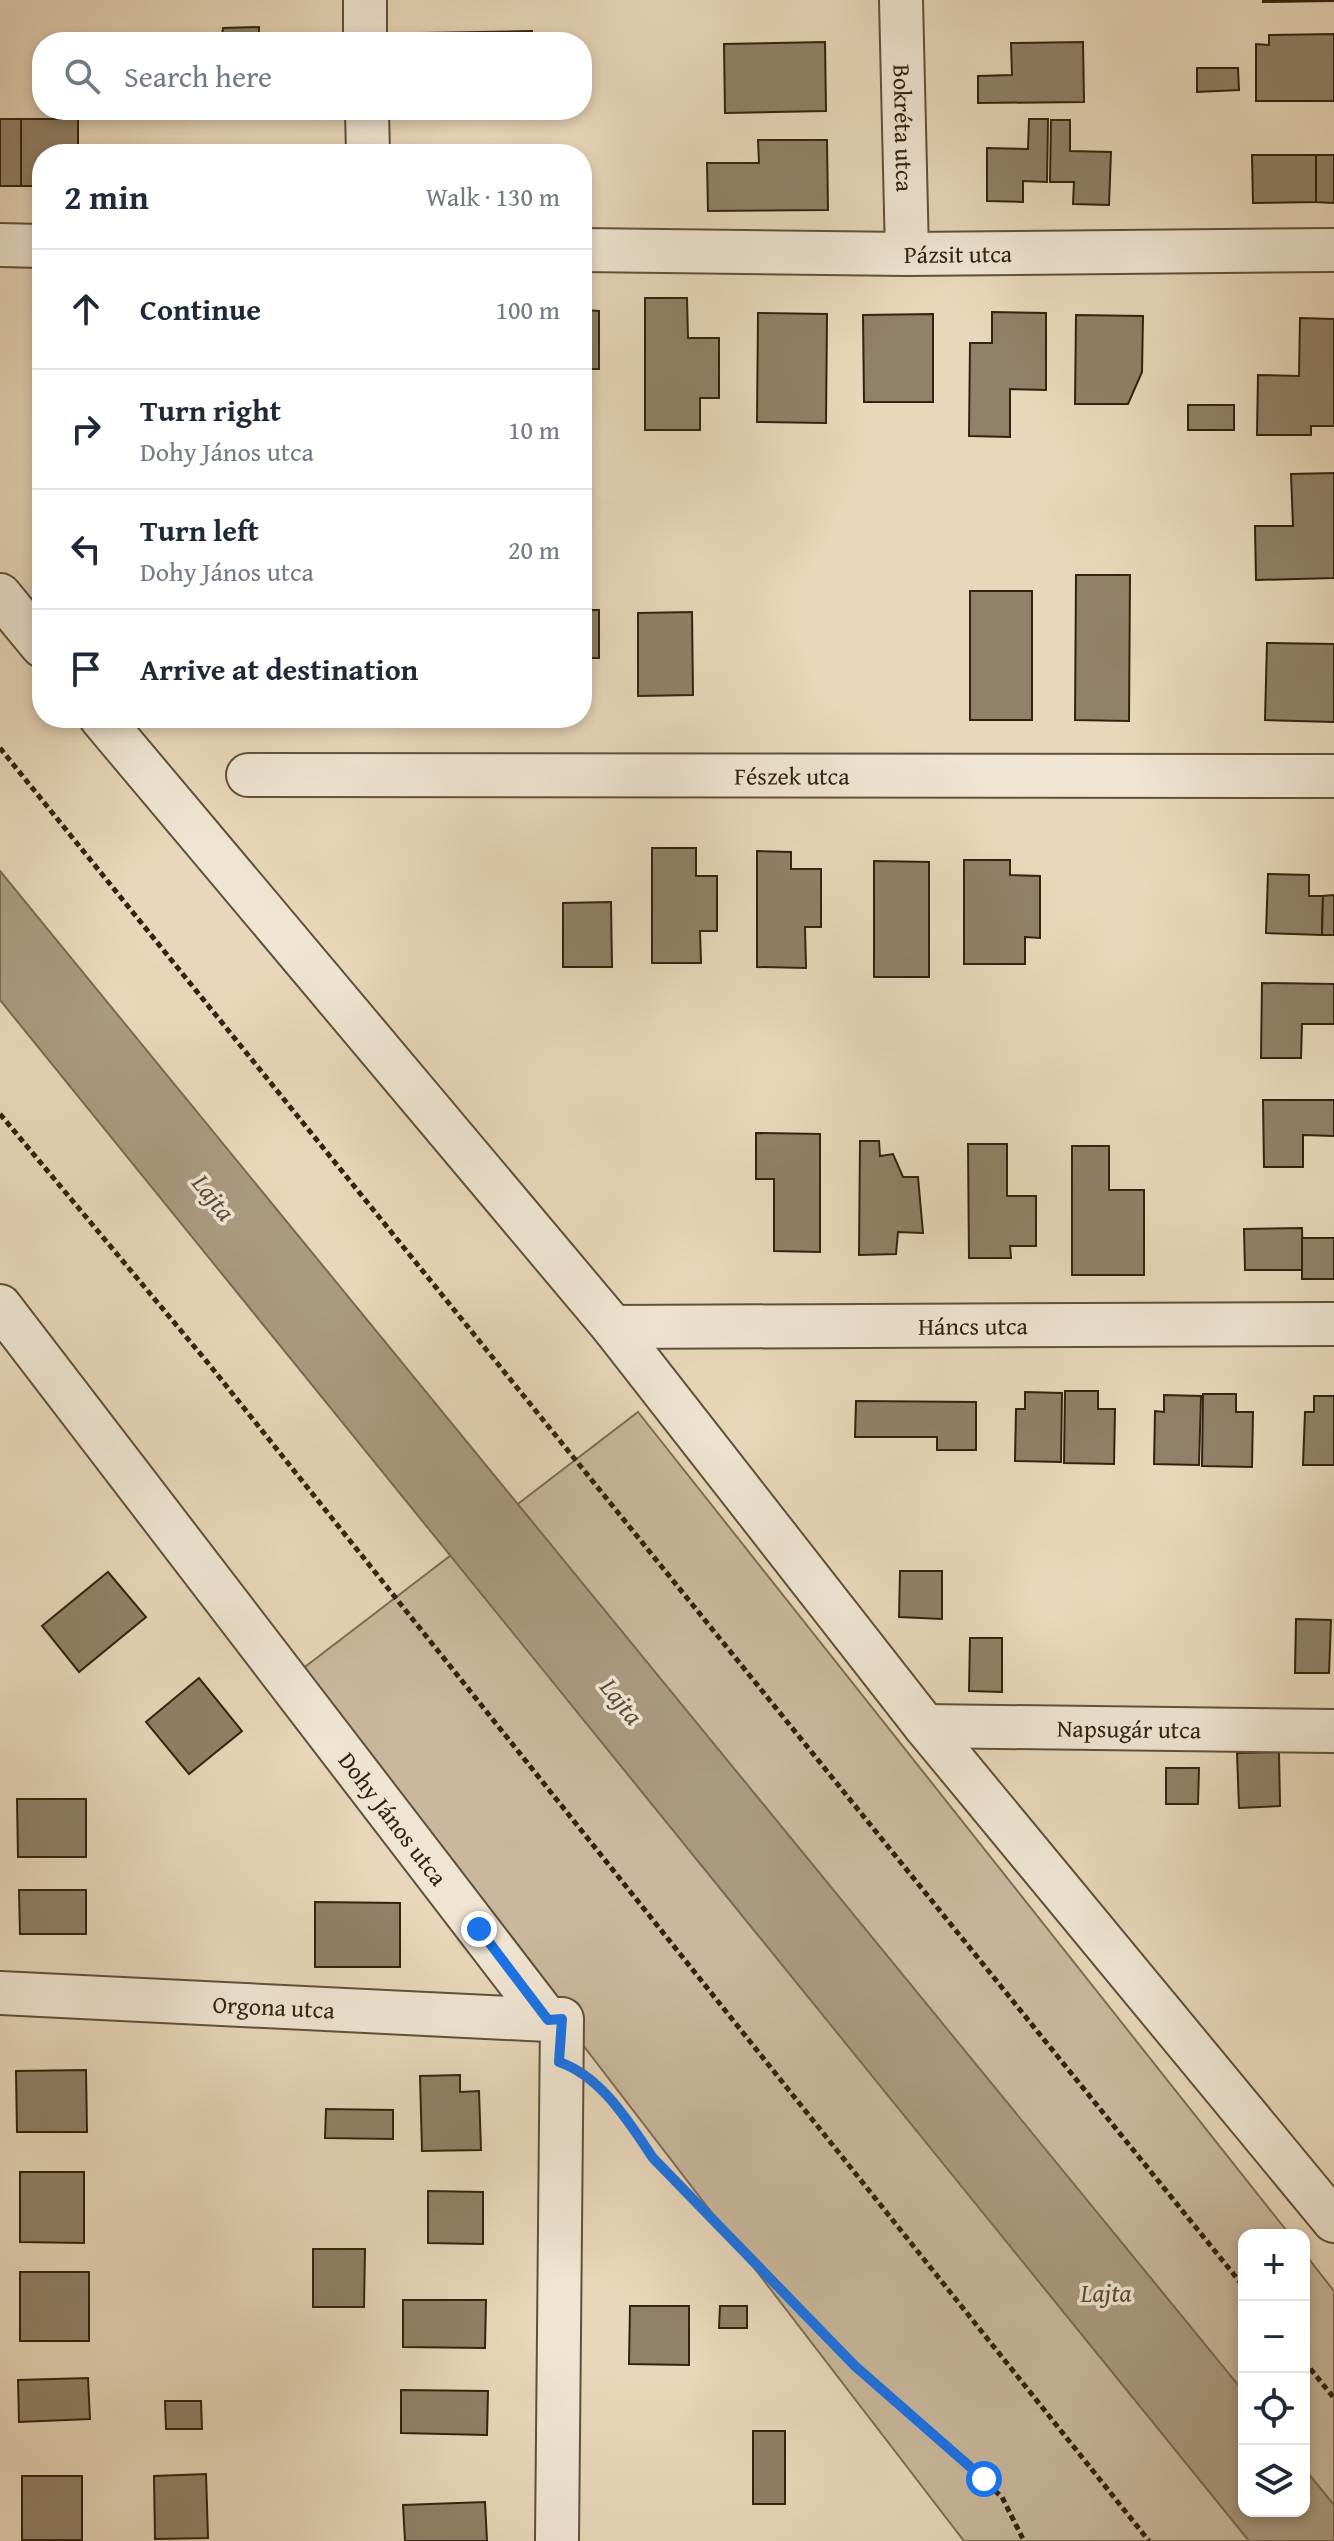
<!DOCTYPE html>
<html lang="en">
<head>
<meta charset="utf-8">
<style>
  :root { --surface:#fff; --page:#f2f2f3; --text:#1f2937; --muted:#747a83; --line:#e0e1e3 }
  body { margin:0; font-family:"Gentium Book Plus",serif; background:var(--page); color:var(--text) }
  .controls { position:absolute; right:24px; bottom:24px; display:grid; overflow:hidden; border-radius:16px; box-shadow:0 4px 12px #0003 }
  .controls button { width:72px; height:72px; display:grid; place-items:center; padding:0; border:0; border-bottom:2px solid var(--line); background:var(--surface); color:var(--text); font:40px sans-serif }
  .stop { position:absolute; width:24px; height:24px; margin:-18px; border:6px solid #1a73e8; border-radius:50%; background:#fff }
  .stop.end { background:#1a73e8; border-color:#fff; box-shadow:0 2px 8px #0008 }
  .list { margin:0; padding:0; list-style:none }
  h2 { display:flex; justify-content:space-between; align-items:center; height:104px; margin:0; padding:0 32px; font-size:34px }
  h2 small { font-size:26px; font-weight:400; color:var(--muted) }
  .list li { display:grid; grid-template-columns:52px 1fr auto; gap:24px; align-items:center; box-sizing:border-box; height:120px; padding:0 32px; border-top:2px solid var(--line) }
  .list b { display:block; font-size:30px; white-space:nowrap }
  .list p { margin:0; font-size:26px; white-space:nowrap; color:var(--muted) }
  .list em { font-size:26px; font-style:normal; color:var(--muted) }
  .icon { flex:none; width:44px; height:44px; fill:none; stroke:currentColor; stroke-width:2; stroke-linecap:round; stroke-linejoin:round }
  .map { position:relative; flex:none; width:1334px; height:2541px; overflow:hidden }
  .search { position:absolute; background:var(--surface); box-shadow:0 4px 12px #0003; left:32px; top:32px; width:560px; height:88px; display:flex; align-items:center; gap:20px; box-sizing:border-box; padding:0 28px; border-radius:32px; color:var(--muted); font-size:30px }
  .panel { position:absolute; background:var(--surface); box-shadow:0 4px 12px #0003; left:32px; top:144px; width:560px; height:584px; border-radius:32px }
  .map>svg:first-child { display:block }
  .green { fill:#c9b89d; stroke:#7e6e56; stroke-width:2 }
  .water { fill:#aa9a80; stroke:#7a6a53; stroke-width:2 }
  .building { fill:#918168; stroke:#322310; stroke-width:2 }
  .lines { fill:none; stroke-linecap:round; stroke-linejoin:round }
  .minor-casing { stroke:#60503a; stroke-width:46 }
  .path { stroke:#322310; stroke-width:5; stroke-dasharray:6 4; stroke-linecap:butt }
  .minor { stroke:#f0e5d2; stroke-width:42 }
  .route { stroke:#1a73e8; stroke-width:10 }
  .labels { text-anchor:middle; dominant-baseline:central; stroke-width:7; stroke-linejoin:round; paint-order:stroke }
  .street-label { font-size:24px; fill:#322310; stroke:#f0e5d2 }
  .water-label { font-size:26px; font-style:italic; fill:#5c4d37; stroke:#f0e5d2 }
</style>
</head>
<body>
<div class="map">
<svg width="1334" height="2541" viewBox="0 0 1334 2541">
  <rect width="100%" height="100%" fill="#e8d7ba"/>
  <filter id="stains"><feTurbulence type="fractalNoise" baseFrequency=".0025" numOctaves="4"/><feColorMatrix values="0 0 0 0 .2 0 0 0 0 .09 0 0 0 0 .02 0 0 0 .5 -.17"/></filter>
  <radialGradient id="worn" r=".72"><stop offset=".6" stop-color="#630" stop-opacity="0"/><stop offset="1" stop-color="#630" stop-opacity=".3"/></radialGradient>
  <path class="green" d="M 638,1412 L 1290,2235 L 1244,2235 L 1244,2511 L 1304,2511 L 1304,2253 L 1334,2291 L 1334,2541 L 964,2541 L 297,1673 Z"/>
  <path class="water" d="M 0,871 L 1244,2392 L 1244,2511 L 1304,2511 L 1304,2468 L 1334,2505 L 1334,2541 L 1249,2541 L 0,1000 Z"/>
  <g class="building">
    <path d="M 1263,0 L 1334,0 L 1334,1 L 1263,2 Z"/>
    <path d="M 259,27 L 259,42 L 221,42 L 223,28 Z"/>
    <path d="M 532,31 L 532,42 L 420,42 L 420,33 Z"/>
    <path d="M 1334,34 L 1334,101 L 1256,101 L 1256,44 L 1269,45 L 1269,35 Z"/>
    <path d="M 825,42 L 826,111 L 725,113 L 724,44 Z"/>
    <path d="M 1083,42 L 1084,102 L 978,103 L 978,76 L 1012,75 L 1011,43 Z"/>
    <path d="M 1197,68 L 1238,68 L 1239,90 L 1197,92 Z"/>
    <path d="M 421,110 L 533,110 L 533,112 L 421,113 Z"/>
    <rect x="0" y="119" width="21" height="67"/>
    <path d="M 21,119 L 78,119 L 78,154 L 42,154 L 42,186 L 21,186 Z"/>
    <path d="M 1029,119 L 1048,119 L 1047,182 L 1023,181 L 1023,202 L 987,201 L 987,148 L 1028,149 Z"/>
    <path d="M 1051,120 L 1070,120 L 1070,151 L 1111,152 L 1109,205 L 1073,204 L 1074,182 L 1050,182 Z"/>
    <path d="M 758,140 L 827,140 L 828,210 L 708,211 L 707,163 L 759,163 Z"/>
    <path d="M 521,146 L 521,154 L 422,154 L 422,147 Z"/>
    <path d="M 296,150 L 296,154 L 176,154 L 176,151 Z"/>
    <path d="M 1252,155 L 1316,155 L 1316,202 L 1253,203 Z"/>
    <path d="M 1316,155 L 1334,155 L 1334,203 L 1316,202 Z"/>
    <path d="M 645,298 L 687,298 L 688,338 L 719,338 L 719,398 L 700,398 L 700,430 L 645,430 Z"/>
    <path d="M 582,310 L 599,311 L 599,369 L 582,369 Z"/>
    <path d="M 992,312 L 1046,313 L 1046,390 L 1010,389 L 1010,437 L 969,436 L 970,343 L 992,343 Z"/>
    <path d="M 758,313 L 827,314 L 826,423 L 757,422 Z"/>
    <path d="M 933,314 L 933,402 L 864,402 L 863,315 Z"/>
    <path d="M 1076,315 L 1143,316 L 1142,372 L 1128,404 L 1075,404 Z"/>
    <path d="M 1300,318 L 1334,319 L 1334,426 L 1311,426 L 1311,435 L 1257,435 L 1258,375 L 1299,376 Z"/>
    <rect x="1188" y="405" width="46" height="25"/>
    <path d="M 1334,473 L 1334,578 L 1256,580 L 1255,526 L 1293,526 L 1291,474 Z"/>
    <path d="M 1076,575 L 1130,575 L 1129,721 L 1075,720 Z"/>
    <rect x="970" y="591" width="62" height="129"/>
    <rect x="582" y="610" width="17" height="48"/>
    <path d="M 692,612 L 693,695 L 638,696 L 638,613 Z"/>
    <path d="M 1267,643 L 1334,644 L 1334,722 L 1265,720 Z"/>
    <path d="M 652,848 L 696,848 L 696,876 L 717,876 L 717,931 L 700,931 L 701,963 L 652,963 Z"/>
    <path d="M 757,851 L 791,852 L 791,869 L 821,869 L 821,927 L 805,927 L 806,968 L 757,967 Z"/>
    <path d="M 964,860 L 1010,860 L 1010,875 L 1040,876 L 1040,938 L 1025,937 L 1025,964 L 964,964 Z"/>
    <path d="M 874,861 L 929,862 L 929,977 L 874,977 Z"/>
    <path d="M 1268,874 L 1309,875 L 1309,896 L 1323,896 L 1322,935 L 1266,933 Z"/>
    <path d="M 1334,895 L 1334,935 L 1322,935 L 1323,896 Z"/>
    <path d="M 611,902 L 612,967 L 563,967 L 563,903 Z"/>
    <path d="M 1262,983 L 1334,984 L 1334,1024 L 1302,1024 L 1301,1058 L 1261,1058 Z"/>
    <path d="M 1263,1100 L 1334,1100 L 1334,1136 L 1303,1135 L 1303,1167 L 1264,1167 Z"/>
    <path d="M 756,1133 L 820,1134 L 820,1252 L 774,1251 L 774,1179 L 756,1179 Z"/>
    <path d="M 860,1141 L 879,1141 L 880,1156 L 893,1154 L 903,1177 L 918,1177 L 923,1233 L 898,1232 L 896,1254 L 859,1255 Z"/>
    <path d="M 968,1144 L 1007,1144 L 1007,1196 L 1036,1196 L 1036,1246 L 1010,1246 L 1011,1258 L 969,1258 Z"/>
    <path d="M 1072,1146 L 1109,1146 L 1109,1190 L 1144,1190 L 1144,1275 L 1072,1275 Z"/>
    <path d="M 1302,1228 L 1303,1270 L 1245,1270 L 1244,1229 Z"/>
    <rect x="1302" y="1238" width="32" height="41"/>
    <path d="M 1065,1391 L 1098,1391 L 1098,1409 L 1115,1409 L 1114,1464 L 1064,1463 Z"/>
    <path d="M 1025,1392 L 1062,1393 L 1061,1462 L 1015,1461 L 1016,1409 L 1025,1409 Z"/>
    <path d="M 1203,1394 L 1236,1394 L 1236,1412 L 1253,1412 L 1252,1467 L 1202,1466 Z"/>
    <path d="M 1164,1395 L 1201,1396 L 1199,1465 L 1154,1464 L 1155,1411 L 1164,1412 Z"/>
    <path d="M 1314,1396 L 1334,1396 L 1334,1465 L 1303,1465 L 1305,1412 L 1314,1412 Z"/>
    <path d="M 856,1401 L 976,1402 L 976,1450 L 937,1450 L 937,1437 L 855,1437 Z"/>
    <path d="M 900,1571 L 942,1571 L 942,1619 L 899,1617 Z"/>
    <path d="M 108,1572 L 146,1617 L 79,1672 L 42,1626 Z"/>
    <path d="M 1296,1619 L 1331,1620 L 1329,1673 L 1295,1673 Z"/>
    <path d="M 970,1638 L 1002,1638 L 1002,1692 L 969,1691 Z"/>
    <path d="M 199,1678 L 242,1731 L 189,1774 L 146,1722 Z"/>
    <path d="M 1279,1752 L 1280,1806 L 1239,1808 L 1237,1753 Z"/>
    <path d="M 1166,1768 L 1199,1768 L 1198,1804 L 1166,1804 Z"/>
    <path d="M 17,1799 L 86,1799 L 86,1857 L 18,1857 Z"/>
    <path d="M 19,1890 L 86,1890 L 86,1934 L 20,1934 Z"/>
    <path d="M 315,1902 L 400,1903 L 400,1967 L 315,1967 Z"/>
    <path d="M 86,2070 L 87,2132 L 17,2132 L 16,2071 Z"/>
    <path d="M 460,2075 L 460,2092 L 479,2091 L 481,2150 L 422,2151 L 420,2076 Z"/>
    <path d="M 326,2109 L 393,2110 L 393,2139 L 325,2138 Z"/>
    <path d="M 20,2172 L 84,2172 L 84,2243 L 20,2242 Z"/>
    <path d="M 428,2191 L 483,2192 L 483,2244 L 428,2243 Z"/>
    <path d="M 313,2249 L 365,2249 L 364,2307 L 313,2307 Z"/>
    <rect x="20" y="2272" width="69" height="69"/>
    <path d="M 403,2300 L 486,2300 L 485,2348 L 403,2347 Z"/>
    <path d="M 630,2306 L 689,2306 L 689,2365 L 629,2364 Z"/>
    <path d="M 720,2306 L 747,2306 L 747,2328 L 719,2328 Z"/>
    <path d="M 88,2378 L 90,2419 L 19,2422 L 18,2380 Z"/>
    <path d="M 401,2390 L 488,2391 L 487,2435 L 401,2433 Z"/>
    <path d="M 165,2401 L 201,2401 L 202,2429 L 166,2429 Z"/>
    <rect x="753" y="2431" width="32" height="73"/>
    <path d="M 206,2474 L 208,2538 L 155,2539 L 154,2476 Z"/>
    <rect x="22" y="2476" width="60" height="64"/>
    <path d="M 485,2502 L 487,2541 L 405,2541 L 403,2505 Z"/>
  </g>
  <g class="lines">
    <defs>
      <g id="minor">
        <path d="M 365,0 L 365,42"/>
        <path id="s1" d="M 901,0 L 907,254"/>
        <path d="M 367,110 L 368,154"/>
        <path d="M 0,245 L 42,246"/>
        <path id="s2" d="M 582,250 L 907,254 L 1334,250"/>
        <path d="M 0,595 L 42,646"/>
        <path d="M 101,718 L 613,1327 L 925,1726 L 1334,2221"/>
        <path id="s3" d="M 248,775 L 1334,776"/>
        <path id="s4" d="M 0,1306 L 548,2020 L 562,2019 L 557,2541"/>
        <path id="s5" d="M 613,1327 L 1334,1324"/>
        <path id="s6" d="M 925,1726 L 1334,1731"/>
        <path id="s7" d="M 0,1993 L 548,2020"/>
      </g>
    </defs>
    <use href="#minor" class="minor-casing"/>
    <g class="path">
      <path d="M 0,748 L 1244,2287"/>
      <path d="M 0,1114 L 208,1363 L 1149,2541"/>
      <path d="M 603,2092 L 653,2158 L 855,2366 L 1002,2497 L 1024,2541"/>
      <path d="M 1304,2361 L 1334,2398"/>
    </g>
    <use href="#minor" class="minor"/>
  </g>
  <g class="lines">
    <path class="route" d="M 479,1929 L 548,2020 L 562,2019 L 559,2062 C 601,2076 629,2122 653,2158 L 855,2366 L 984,2479"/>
  </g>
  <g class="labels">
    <g class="street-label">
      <text stroke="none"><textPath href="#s1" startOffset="128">Bokréta utca</textPath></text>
      <text stroke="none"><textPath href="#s2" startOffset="376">Pázsit utca</textPath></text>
      <text stroke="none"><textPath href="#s3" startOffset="544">Fészek utca</textPath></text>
      <text stroke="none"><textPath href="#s5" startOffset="360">Háncs utca</textPath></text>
      <text stroke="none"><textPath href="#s6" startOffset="204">Napsugár utca</textPath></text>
      <text stroke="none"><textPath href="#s4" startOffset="646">Dohy János utca</textPath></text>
      <text stroke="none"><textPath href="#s7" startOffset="274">Orgona utca</textPath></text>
    </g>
    <g class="water-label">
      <text transform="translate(214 1197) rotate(51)">Lajta</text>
      <text transform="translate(622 1701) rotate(51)">Lajta</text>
      <text x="1106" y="2292">Lajta</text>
    </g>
  </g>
  <rect width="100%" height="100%" filter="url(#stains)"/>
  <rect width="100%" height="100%" fill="url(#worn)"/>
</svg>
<div class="controls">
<button>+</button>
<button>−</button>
<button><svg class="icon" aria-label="locate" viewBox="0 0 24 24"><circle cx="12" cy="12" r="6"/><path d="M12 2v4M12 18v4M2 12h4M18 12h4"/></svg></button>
<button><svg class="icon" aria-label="layers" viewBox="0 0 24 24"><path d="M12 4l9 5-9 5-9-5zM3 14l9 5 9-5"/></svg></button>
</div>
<div class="stop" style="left:984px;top:2479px"></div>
<div class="stop end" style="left:479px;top:1929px"></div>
<div class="search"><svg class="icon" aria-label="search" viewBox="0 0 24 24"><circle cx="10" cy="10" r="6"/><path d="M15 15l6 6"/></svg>Search here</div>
<section class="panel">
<h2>2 min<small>Walk · 130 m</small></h2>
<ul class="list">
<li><svg class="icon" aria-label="ahead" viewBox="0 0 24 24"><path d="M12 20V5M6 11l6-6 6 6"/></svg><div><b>Continue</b></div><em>100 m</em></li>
<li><svg class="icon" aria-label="right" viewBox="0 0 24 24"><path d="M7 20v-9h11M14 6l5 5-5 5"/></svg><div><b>Turn right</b><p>Dohy János utca</p></div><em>10 m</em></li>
<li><svg class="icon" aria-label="left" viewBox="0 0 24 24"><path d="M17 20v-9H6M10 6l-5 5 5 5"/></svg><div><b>Turn left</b><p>Dohy János utca</p></div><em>20 m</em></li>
<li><svg class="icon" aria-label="arrive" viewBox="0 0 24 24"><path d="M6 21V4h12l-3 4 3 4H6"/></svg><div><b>Arrive at destination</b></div></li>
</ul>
</section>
</div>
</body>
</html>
